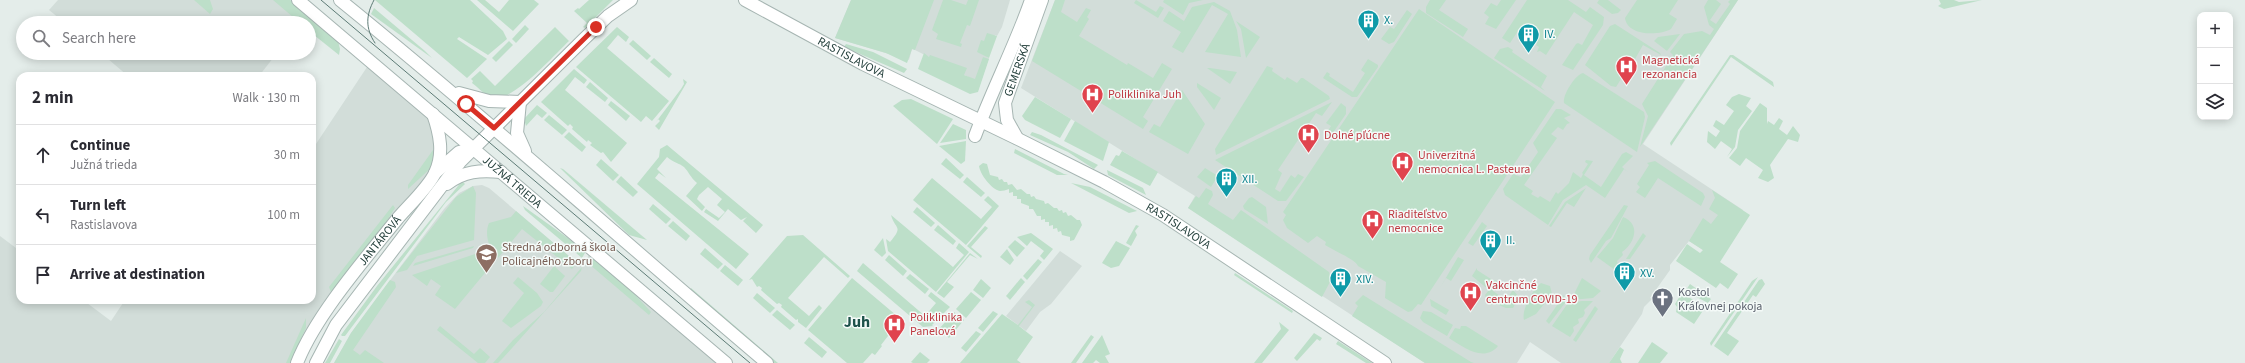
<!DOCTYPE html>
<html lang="en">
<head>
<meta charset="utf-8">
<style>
  :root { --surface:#fff; --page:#f2f2f3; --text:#2b2b33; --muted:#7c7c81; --line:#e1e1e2 }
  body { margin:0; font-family:"Source Sans 3",sans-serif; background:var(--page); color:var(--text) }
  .controls { position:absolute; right:12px; top:12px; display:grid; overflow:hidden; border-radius:8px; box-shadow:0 2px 10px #0003 }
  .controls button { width:36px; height:36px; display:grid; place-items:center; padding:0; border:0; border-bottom:1px solid var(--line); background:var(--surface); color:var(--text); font:20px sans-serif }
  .stop { position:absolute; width:12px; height:12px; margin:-9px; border:3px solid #d93025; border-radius:50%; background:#fff }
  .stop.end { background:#d93025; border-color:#fff; box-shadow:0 1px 4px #0008 }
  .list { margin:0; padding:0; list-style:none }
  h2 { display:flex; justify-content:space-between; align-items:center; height:52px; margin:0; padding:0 16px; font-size:17px }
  h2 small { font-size:13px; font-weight:400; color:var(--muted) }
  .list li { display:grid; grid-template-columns:26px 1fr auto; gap:12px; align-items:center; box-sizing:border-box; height:60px; padding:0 16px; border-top:1px solid var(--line) }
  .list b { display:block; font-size:15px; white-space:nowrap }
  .list p { margin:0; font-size:13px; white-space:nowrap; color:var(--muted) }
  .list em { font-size:13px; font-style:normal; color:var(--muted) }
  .icon { flex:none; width:22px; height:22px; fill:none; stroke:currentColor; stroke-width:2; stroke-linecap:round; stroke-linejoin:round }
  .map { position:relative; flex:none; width:2245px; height:363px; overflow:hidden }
  .search { position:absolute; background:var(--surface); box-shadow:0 2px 10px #0003; left:16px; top:16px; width:300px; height:44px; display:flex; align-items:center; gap:10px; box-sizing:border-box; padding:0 14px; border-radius:22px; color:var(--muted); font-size:15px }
  .panel { position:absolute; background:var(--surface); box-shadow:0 2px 10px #0003; left:16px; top:72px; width:300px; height:232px; border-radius:12px }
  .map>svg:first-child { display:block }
  .built { fill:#d2ddd9 }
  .green { fill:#bddfc9 }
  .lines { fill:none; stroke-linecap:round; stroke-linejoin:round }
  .tertiary-casing { stroke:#a6b5b2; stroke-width:14 }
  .tertiary { stroke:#fff; stroke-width:12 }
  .tram { stroke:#5d7b76; stroke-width:1 }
  .route { stroke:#d93025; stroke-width:5 }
  .labels { text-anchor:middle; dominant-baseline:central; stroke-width:3; stroke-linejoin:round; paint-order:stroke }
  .culture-label { font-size:12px; fill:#0d838f; stroke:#f4faf8; text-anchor:start }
  .street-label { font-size:12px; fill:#233f3b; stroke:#f4faf8 }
  .health-label { font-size:12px; fill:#be3a42; stroke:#f4faf8; text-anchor:start }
  .education-label { font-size:12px; fill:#785e54; stroke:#f4faf8; text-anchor:start }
  .worship-label { font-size:12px; fill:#5b616d; stroke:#f4faf8; text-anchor:start }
  .district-label { font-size:16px; font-weight:bold; fill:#1e524b; stroke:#f4faf8 }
</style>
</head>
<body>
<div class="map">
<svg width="2245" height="363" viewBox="0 0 2245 363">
  <rect width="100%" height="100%" fill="#e4edea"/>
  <g class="built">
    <path d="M 58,0 L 298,0 L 301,23 L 65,23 L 49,10 Z"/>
    <path d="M 851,0 L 1010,0 L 1002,27 L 997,36 L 995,35 L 987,57 L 989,58 L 980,83 L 915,50 L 912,49 L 909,60 L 835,38 Z"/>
    <path d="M 1055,0 L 1738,0 L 1643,144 L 1743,210 L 1712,256 L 1689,241 L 1670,265 L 1670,270 L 1650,298 L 1652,299 L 1644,307 L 1642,314 L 1609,363 L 1561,363 L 1530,342 L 1517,363 L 1425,363 L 1188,208 L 1195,196 L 1021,88 Z"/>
    <path d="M 101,53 L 277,53 L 259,76 L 128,76 Z"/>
    <path d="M 371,61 L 433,114 L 439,162 L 373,249 L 297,363 L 0,363 L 0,236 L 20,251 L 20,300 L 83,300 L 111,321 L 125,300 L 312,300 L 312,150 Z"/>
    <path d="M 482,185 L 489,188 L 582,267 L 585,266 L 587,258 L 592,250 L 726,363 L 334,363 L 351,333 L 382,291 L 444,209 L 459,193 L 473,186 Z"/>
    <path d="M 1060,251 L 1082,266 L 1051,304 L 1040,312 L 1026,331 L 1006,316 Z"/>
  </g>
  <g class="green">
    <path d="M 194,0 L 210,0 L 213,9 L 210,14 Z"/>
    <path d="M 273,0 L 290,0 L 338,41 L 340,49 L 339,55 L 309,31 L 309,23 L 300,23 Z"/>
    <path d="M 375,0 L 470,0 L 503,31 L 507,39 L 488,55 L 459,37 L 457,39 L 487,59 L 467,78 Z"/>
    <path d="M 477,0 L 485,0 L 499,12 L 509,0 L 534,0 L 539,4 L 513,31 Z"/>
    <path d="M 589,0 L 613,0 L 585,28 L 583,27 L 587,23 L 574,11 L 578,8 L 579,9 Z"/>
    <path d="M 851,0 L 934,0 L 915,50 L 912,49 L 907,63 L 886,53 L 835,38 Z"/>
    <path d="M 943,0 L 951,0 L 966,5 L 968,0 L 979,0 L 970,26 L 967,25 L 960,43 L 962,44 L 961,47 L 936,39 L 938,34 L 932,30 Z"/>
    <path d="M 1055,0 L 1065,0 L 1061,12 L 1077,22 L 1086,8 L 1091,10 L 1087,17 L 1089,19 L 1079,36 L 1127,65 L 1128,63 L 1153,78 L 1162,63 L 1172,69 L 1143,117 L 1148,121 L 1143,129 L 1032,61 Z"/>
    <path d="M 1136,0 L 1156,12 L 1160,6 L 1164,8 L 1158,18 L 1134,3 Z"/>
    <path d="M 1164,0 L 1203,0 L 1189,3 L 1183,15 L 1163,2 Z"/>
    <path d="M 1430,0 L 1446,0 L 1439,10 L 1468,29 L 1463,37 L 1426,13 L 1426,7 Z"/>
    <path d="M 1501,0 L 1516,0 L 1496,29 L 1485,24 L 1489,17 L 1484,13 L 1491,3 L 1497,6 Z"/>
    <path d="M 1527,0 L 1568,0 L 1586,12 L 1590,7 L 1604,17 L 1603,25 L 1573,70 L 1562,65 L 1576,44 L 1578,43 L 1582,45 L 1593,25 L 1574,12 L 1546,55 L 1540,51 L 1537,52 L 1539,47 L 1536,45 L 1537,43 L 1518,31 L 1510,43 L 1502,38 Z"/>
    <path d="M 1599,0 L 1608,0 L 1621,10 L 1618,13 L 1612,14 L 1597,3 Z"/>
    <path d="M 1637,0 L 1678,0 L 1669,14 L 1677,19 L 1671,29 C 1659,36 1627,36 1625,18 Z"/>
    <path d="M 1708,0 L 1716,0 L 1721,4 L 1710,20 L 1716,24 L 1730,4 L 1728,2 L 1730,0 L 1738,0 L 1640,147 L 1648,116 L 1642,104 L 1673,55 L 1670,52 L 1684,34 L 1702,31 L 1710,35 L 1714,29 L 1709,25 L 1704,7 Z"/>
    <path d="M 1939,0 L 1954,0 L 1959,2 L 1982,0 L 1944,9 L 1938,6 L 1941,4 Z"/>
    <path d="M 1214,2 L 1230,11 L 1237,30 L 1241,57 L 1205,52 L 1228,14 L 1212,5 L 1183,53 L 1172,47 L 1181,32 L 1163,21 L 1169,11 L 1184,21 L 1192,7 Z"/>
    <path d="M 374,8 L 425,51 L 432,58 L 371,14 Z"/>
    <path d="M 1419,9 L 1555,102 L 1421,305 L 1418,304 L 1412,311 L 1408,312 L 1385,298 L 1386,282 L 1358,266 C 1356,260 1333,250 1325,245 L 1326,242 L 1317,236 L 1308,243 L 1287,228 L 1283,220 L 1286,215 L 1283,212 Z"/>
    <path d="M 1407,10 L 1412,14 L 1394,42 L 1389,44 L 1381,39 L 1390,27 L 1394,29 Z"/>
    <path d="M 1236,21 L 1260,37 L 1246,58 L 1241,29 Z"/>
    <path d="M 1615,24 L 1660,53 L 1661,55 L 1643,45 L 1623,80 L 1621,79 L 1616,87 L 1611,86 L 1585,65 L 1610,26 Z"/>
    <path d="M 525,25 L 529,29 L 516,43 L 512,39 Z"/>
    <path d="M 555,27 L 569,41 C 554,55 516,99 495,98 C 486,97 479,88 472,83 L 473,81 L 471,79 L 480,71 L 495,86 Z"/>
    <path d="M 617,27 L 629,37 L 626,42 L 618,35 L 607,48 L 669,101 L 652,121 L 646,116 L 641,122 L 576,67 Z"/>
    <path d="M 987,33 L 997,36 L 989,58 L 977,52 L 981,40 L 984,41 Z"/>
    <path d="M 1680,34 L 1667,51 L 1654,41 L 1658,37 Z"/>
    <path d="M 633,40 L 651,56 L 647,60 L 629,44 Z"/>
    <path d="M 509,41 L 513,45 L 496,62 L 492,58 Z"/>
    <path d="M 846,44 L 873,52 L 907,69 L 904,73 L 844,47 Z"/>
    <path d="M 1508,47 L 1513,50 L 1512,52 L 1547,76 L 1541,87 L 1545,91 L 1494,58 L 1500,49 Z"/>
    <path d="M 924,53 L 929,57 L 930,55 L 967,68 L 964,75 L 975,79 L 983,57 L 989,59 L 978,92 L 970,94 L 918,69 Z"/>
    <path d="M 1730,55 L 1733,55 L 1773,82 L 1774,87 L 1731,57 L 1671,146 L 1670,143 Z"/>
    <path d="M 654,58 L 672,74 L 669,78 L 650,62 Z"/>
    <path d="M 1368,59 L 1378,65 L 1378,67 L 1357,97 L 1352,97 L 1323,78 L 1327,72 L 1330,74 L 1329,76 L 1353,92 L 1365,73 L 1361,70 Z"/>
    <path d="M 1267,66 L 1273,68 L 1272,71 L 1285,80 L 1287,77 L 1297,83 L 1301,78 L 1303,78 L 1329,96 L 1330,99 L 1216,155 L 1215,149 Z"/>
    <path d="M 1207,68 L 1210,68 L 1237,72 L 1230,84 Z"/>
    <path d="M 574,69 L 587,80 L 584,84 L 575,77 L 565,90 L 627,143 L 611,162 L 603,152 L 601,153 L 590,145 L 592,143 L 588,140 L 587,142 L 572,129 L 573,127 L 570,124 L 568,126 L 541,102 Z"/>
    <path d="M 1583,73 L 1644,112 L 1645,117 L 1637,152 L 1564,103 C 1562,95 1576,74 1583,73 Z"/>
    <path d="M 683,79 L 687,82 L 659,130 L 655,126 L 660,121 L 658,119 L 656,122 L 681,89 L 684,84 Z"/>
    <path d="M 590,82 L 608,98 L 605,102 L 586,87 Z"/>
    <path d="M 1197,83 L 1221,98 L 1214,110 L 1197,87 Z"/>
    <path d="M 1182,90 L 1205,124 L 1188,154 L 1149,132 L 1154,124 L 1160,127 Z"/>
    <path d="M 1739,94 L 1751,98 L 1746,106 L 1752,111 L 1738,130 L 1735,147 L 1727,157 L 1732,149 L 1721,141 L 1715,149 L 1707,142 L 1708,131 L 1716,137 L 1720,131 L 1713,126 L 1716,120 L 1724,125 L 1734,111 L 1726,105 L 1732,97 Z"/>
    <path d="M 1035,97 L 1071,119 L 1060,138 L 1025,120 L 1022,116 Z"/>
    <path d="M 911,99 L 953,119 L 937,144 L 893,106 L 902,100 Z"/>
    <path d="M 611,101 L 630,116 L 626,121 L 608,105 Z"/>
    <path d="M 1332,102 L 1322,116 L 1316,113 L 1278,170 L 1282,173 L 1275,189 L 1280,192 L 1291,175 L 1295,178 L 1298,174 L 1304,177 L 1286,201 L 1278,201 L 1215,160 Z"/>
    <path d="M 1341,103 L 1346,107 L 1346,114 L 1328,140 L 1324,137 L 1331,126 L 1326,123 Z"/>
    <path d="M 1760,103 L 1767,108 L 1767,124 L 1768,121 L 1774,125 L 1779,118 L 1783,121 L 1779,129 L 1787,135 L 1793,126 L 1800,135 L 1798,142 L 1788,139 L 1770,165 L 1774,178 L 1768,182 L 1758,178 L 1763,170 L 1746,158 L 1740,166 L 1729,158 L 1737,148 L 1740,131 Z"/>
    <path d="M 537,105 L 547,113 L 542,118 L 537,114 L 526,126 L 524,119 Z"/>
    <path d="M 1556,109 L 1561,109 L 1571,115 L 1564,118 L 1570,123 L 1567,124 L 1563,130 L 1558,127 L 1551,134 L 1557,138 L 1524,185 L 1533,191 L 1531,194 L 1538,198 L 1540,196 L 1550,202 L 1556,192 L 1558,194 L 1569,183 L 1573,172 L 1581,178 L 1583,174 L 1582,173 L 1588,164 L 1585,162 L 1586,160 L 1593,161 L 1584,175 L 1601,187 L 1622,154 L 1626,152 L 1633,156 L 1622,167 L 1628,172 L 1624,169 L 1605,198 L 1586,185 L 1563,200 L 1548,225 L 1505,195 L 1503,189 L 1513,174 L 1521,177 L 1538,152 L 1533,143 Z"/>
    <path d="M 549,115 L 567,130 L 562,135 L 544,120 Z"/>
    <path d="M 1075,121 L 1109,142 L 1103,161 L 1064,141 Z"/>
    <path d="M 953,124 L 966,130 L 966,139 L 940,143 Z"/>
    <path d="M 569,132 L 586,147 L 582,152 L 564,137 Z"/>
    <path d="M 1032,132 L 1041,135 L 1098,165 L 1094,169 L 1068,152 L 1030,135 Z"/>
    <path d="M 966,141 L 965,161 L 961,164 L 939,146 Z"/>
    <path d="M 667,145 L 763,225 L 756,233 L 743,221 L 747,217 L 741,220 L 728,209 L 718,221 L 704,212 L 706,209 L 719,218 L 725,212 L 717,205 L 722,199 L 708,187 L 699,195 L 697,199 L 705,207 L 702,211 L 686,196 L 697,183 C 690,177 689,172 684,167 C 679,163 674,163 667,157 L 657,169 L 666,178 L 659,173 L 655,178 L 749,254 L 736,269 L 637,184 L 659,157 L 660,149 Z"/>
    <path d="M 1015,149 L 1064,174 L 1068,175 L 1057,175 L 1014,153 Z"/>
    <path d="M 433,150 L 436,150 L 432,167 L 408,189 L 408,185 Z"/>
    <path d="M 1122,151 L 1158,172 L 1150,186 L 1110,165 L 1116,155 L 1119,156 Z"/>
    <path d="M 946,158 L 964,175 L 960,179 L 941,164 Z"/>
    <path d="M 601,159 L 619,175 L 613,181 L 596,165 Z"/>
    <path d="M 1655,161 L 1703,193 L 1705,197 L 1701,206 L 1658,178 L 1645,198 L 1636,192 L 1640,187 L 1637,184 L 1649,165 L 1647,163 Z"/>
    <path d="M 983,163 L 987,164 L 990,175 L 998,177 L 999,180 L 1002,179 L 1004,182 L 1007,182 L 1008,185 L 1012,184 L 1017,190 L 1021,189 L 1027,194 L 1030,194 L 1031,197 L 1034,196 L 1036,199 L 1044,201 L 1045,204 L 1048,203 L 1054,208 L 1057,208 L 1059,211 L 1062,210 L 1063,213 L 1066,212 L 1068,216 L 1071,215 L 1077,220 L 1080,220 L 1082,225 L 1074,240 L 1070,241 L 1070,237 L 1062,235 L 1061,231 L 1058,232 L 1057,228 L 1053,229 L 1053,225 L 1049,226 L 1049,222 L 1045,222 L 1045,219 L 1041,220 L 1041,216 L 1037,216 L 1033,209 L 1029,209 L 1029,206 L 1021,203 L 1021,199 L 1017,199 L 1017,196 L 1013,196 L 1013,192 L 1009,193 L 1009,189 C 1006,190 1003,191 1000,191 C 991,189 980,174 979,166 Z"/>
    <path d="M 560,168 L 563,169 L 647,240 L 629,235 Z"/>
    <path d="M 1205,168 L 1218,176 L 1211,187 L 1197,177 Z"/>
    <path d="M 1107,170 L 1143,188 L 1146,195 L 1108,175 Z"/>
    <path d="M 621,176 L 638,192 L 633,197 L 616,182 Z"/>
    <path d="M 967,177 L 985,193 L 981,197 L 963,182 Z"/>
    <path d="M 932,178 L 981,219 L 992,207 L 984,200 L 988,196 L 999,206 L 966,245 L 913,200 Z"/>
    <path d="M 462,181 L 465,184 L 446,202 L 345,336 L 342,336 L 341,335 L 377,286 Z"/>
    <path d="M 1071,183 L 1090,187 L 1137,211 L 1129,213 Z"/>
    <path d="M 473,186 L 476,193 L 474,240 L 417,256 L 407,270 L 396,273 L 456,197 Z"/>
    <path d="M 1206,188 L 1212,191 L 1213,195 L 1208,204 L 1233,220 L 1241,210 L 1329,272 L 1331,280 L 1322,297 L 1188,208 L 1196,196 L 1199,198 Z"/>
    <path d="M 1586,188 L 1574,207 L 1567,203 L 1551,227 L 1549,226 L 1565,202 Z"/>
    <path d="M 1712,190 L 1750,215 L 1720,262 L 1738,274 L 1728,289 L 1720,283 L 1716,288 L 1676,261 L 1687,244 L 1700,253 L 1703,250 L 1689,241 L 1703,218 L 1711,224 L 1718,215 L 1709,209 L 1715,198 Z"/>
    <path d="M 1252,197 L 1266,207 L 1268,224 L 1244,209 L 1243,206 L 1249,198 Z"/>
    <path d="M 653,204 L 671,219 L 666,224 L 649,209 Z"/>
    <path d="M 393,205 L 395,208 L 381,230 L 334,292 L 331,292 L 329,287 Z"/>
    <path d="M 1624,205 L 1628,206 L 1611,238 L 1606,241 L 1591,263 L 1589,259 L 1590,255 Z"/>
    <path d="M 523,206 L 586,251 L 582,258 L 525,210 Z"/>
    <path d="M 917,207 L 935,223 L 931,227 L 913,212 Z"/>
    <path d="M 516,211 L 577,263 L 572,269 L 522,229 L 498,258 C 489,250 484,234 489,223 L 511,217 Z"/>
    <path d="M 891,215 L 953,267 L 964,255 L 956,248 L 959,243 L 969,252 L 936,292 L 888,251 L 886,239 L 890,242 C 904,225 895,230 891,215 Z"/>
    <path d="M 1623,217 C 1641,224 1635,243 1622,252 L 1623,255 L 1617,261 L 1618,265 L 1615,270 L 1597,257 L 1613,238 Z"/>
    <path d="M 673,221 L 690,236 L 686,241 L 668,226 Z"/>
    <path d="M 1482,222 L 1487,226 L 1473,246 L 1468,243 Z"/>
    <path d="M 938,225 L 956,241 L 953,245 L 934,230 Z"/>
    <path d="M 1136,225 L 1139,226 L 1135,231 L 1137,235 L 1131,246 L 1126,243 Z"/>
    <path d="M 985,226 L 988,228 L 971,247 L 982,256 L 981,258 L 967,246 Z"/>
    <path d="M 1031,233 L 1053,249 L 1044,260 L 1040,256 L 1044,251 L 1031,241 L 1027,246 L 1017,237 Z"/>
    <path d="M 1643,233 L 1646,236 L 1630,259 L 1626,259 Z"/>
    <path d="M 803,235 L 850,276 L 848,278 L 824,257 L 788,298 L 809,316 L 819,305 L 822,308 L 806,328 L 798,322 L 798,319 L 796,320 L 781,307 L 782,305 L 779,303 L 777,304 L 761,290 L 762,288 L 759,286 L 757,287 L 752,279 L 749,280 L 787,236 Z"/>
    <path d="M 883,238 L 886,253 L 882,257 L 874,250 Z"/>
    <path d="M 1015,240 L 1025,248 L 1017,257 L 1008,247 Z"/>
    <path d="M 1116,241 L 1130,248 L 1119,266 L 1111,268 L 1102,263 Z"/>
    <path d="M 474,246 L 473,248 L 413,266 L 415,263 Z"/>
    <path d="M 705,248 L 723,264 L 718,269 L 700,254 Z"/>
    <path d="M 1007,249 L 1014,260 L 1010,265 L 1000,257 Z"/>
    <path d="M 481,252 L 494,262 L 455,309 L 435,295 L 441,286 L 431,279 L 427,286 L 412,275 Z"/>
    <path d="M 970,253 L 978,259 L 970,255 L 947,282 L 954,287 L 944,298 L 937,293 Z"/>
    <path d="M 889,255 L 907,271 L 903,276 L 885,260 Z"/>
    <path d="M 1458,257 L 1464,260 L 1451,281 L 1446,278 L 1440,288 Z"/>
    <path d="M 594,258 L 627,286 L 651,312 L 649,315 L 589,264 Z"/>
    <path d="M 1038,259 L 1042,262 L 1027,280 L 1023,276 Z"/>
    <path d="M 863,263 L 925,316 L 936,303 L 928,296 L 931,292 L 950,307 L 932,325 L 933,326 L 923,327 L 857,271 Z"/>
    <path d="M 725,265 L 743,280 L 738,286 L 720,271 Z"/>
    <path d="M 554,266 L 565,276 L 553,292 L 550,292 L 540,284 Z"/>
    <path d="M 582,267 L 581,271 L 503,358 L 498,363 L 493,363 L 513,340 L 544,312 Z"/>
    <path d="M 1477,268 L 1477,270 L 1494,281 L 1496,280 L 1498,283 L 1493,291 L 1506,300 L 1513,290 L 1519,297 L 1513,308 L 1506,308 L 1487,300 L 1485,295 L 1489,290 L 1472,276 Z"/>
    <path d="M 1235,273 L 1293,311 L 1292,313 L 1234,275 Z"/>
    <path d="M 910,274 L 929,289 L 925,294 L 906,278 Z"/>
    <path d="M 518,277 L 537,293 L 543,302 L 541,306 L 511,328 L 502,321 L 524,293 L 513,283 Z"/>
    <path d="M 1758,277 L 1711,346 L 1710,343 L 1752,281 Z"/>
    <path d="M 852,278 L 903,321 L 894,332 L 893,330 L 891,333 L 886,330 L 888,336 L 881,345 L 882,346 L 875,355 L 872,353 L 863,363 L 847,363 L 808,330 Z"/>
    <path d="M 1021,278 L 1025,282 L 1010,300 L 1006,296 Z"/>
    <path d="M 1582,278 L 1601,291 L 1593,298 L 1571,300 Z"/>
    <path d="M 981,279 L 991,288 L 983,298 L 973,290 Z"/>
    <path d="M 1762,279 L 1765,284 L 1756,297 L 1753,295 L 1727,333 L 1739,341 L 1728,356 L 1714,346 L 1759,280 Z"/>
    <path d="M 390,280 L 395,282 L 396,287 L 353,350 L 360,355 L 365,350 L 384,363 L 334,363 L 351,333 Z"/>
    <path d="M 1541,283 L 1550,286 L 1552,294 L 1536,314 L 1524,320 C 1521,310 1533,289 1541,283 Z"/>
    <path d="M 1690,284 L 1711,299 L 1708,303 L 1687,292 L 1686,290 Z"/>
    <path d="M 691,288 L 778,363 L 774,363 L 689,291 Z"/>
    <path d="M 971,292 L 981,300 L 966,318 L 956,309 Z"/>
    <path d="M 757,293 L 775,308 L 770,313 L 753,298 Z"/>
    <path d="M 1363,295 L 1471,362 L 1474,363 L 1425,363 L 1352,316 L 1358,306 L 1355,303 Z"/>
    <path d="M 1564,295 L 1565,303 L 1549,324 L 1546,321 Z"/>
    <path d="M 1680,296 L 1688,297 L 1706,306 L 1694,324 L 1676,312 L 1677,307 L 1675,304 Z"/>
    <path d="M 1430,299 L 1449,310 L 1446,315 L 1431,306 Z"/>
    <path d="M 1029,300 L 1035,305 L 1019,326 L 1033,337 L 1017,360 L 1021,363 L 960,363 L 1002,314 L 1018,325 L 1032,307 L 1025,302 Z"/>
    <path d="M 1582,301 L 1593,301 L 1584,310 L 1585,313 L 1583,317 L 1578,319 L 1579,323 L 1573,327 L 1574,331 L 1570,337 L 1552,326 L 1568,303 Z"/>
    <path d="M 1595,306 L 1598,309 L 1576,342 L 1573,340 Z"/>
    <path d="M 777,310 L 795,325 L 790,330 L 772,315 Z"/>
    <path d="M 993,311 L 998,314 L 983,332 L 978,328 Z"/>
    <path d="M 1423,311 L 1431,312 L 1453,325 L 1447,336 L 1423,322 L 1420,318 Z"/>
    <path d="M 954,312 L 964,320 L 949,338 L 939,329 Z"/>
    <path d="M 306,318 L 306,328 L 290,363 L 286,363 Z"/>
    <path d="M 1279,322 L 1289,330 L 1262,363 L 1254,363 L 1281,329 Z"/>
    <path d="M 440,326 L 474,354 L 480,348 L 490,357 L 485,363 L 478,363 L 437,330 Z"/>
    <path d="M 1461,326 L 1466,326 L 1498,346 C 1484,363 1463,347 1449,338 L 1455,328 L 1460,329 Z"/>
    <path d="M 976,331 L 981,334 L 966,352 L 961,348 Z"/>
    <path d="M 1314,333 L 1322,338 L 1320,341 L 1317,339 L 1297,361 L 1294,358 Z"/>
    <path d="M 1091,335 L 1094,337 L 1076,363 L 1071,363 Z"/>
    <path d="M 1102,335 L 1110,354 L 1105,356 L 1109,363 L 1100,363 L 1096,360 L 1093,363 L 1082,363 Z"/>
    <path d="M 809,337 L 827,352 L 822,358 L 804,343 Z"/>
    <path d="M 339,339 L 342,341 L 330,363 L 325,363 Z"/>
    <path d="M 1338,341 L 1372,363 L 1366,363 L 1336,344 Z"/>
    <path d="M 1652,342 L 1668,353 L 1660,363 L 1638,363 Z"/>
    <path d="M 1620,347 L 1624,350 L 1620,359 L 1622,363 L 1609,363 Z"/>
    <path d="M 920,352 L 930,360 L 927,363 L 913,363 L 911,362 Z"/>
  </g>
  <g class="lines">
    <defs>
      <g id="tertiary">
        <path id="s1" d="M 298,0 L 726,363"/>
        <path d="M 340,0 C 485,117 624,242 767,363"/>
        <path id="s2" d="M 745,0 L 863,64 L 1018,139 L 1104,182 L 1163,215 L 1385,363"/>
        <path d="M 459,93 L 489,101 L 520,102"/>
        <path d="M 520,102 L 517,133 L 525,151"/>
        <path d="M 975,136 C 992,90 1015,46 1031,0"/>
        <path id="s3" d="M 1017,138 L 1007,120 L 1005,103 L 1042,0"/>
        <path d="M 435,173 L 459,152 L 467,150"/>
        <path d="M 447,184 C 464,171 480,170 501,172"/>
        <path id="s4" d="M 297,363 C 316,315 365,259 398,218 C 409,205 428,188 435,173 C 444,154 440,134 433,114"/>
        <path d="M 316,363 L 336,325 L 460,162 L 584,39 L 608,16 L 631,0"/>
      </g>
    </defs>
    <use href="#tertiary" class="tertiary-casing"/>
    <use href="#tertiary" class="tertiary"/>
    <g class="tram">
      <path d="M 321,0 L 750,363"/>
      <path d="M 374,0 C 366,15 365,28 375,43"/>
    </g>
  </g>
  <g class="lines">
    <path class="route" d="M 466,104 L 494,128 L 596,27"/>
  </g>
  <defs>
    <symbol id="building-pin" viewBox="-11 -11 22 30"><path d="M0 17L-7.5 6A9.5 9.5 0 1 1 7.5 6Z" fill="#0f9aa8" stroke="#f4faf8"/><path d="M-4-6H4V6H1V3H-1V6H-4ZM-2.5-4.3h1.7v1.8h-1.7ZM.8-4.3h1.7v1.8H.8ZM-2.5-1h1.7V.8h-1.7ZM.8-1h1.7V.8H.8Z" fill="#fff"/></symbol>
    <symbol id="hospital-pin" viewBox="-11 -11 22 30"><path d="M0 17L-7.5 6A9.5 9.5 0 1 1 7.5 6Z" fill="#e0444e" stroke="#f4faf8"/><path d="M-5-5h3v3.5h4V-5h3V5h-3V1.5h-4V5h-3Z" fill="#fff"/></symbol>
    <symbol id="university-pin" viewBox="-11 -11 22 30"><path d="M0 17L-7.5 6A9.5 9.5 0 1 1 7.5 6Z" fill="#8d6e63" stroke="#f4faf8"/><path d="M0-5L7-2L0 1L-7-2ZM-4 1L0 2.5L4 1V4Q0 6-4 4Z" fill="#fff"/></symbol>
    <symbol id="church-pin" viewBox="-11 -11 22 30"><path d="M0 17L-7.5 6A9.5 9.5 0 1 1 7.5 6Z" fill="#6b7280" stroke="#f4faf8"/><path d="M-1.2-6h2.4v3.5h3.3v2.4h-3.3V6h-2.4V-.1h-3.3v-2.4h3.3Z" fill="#fff"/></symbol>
  </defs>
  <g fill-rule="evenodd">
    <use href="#building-pin" x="1356" y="8" width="25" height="34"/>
    <use href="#building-pin" x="1516" y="22" width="25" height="34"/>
    <use href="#hospital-pin" x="1614" y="54" width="25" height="34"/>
    <use href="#hospital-pin" x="1080" y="82" width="25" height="34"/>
    <use href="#hospital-pin" x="1296" y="122" width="25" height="34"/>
    <use href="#hospital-pin" x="1390" y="150" width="25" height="34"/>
    <use href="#building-pin" x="1214" y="166" width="25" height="34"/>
    <use href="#hospital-pin" x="1360" y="208" width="25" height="34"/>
    <use href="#building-pin" x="1478" y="228" width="25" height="34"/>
    <use href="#university-pin" x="474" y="242" width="25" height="34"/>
    <use href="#building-pin" x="1612" y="260" width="25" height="34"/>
    <use href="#building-pin" x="1328" y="266" width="25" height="34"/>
    <use href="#hospital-pin" x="1458" y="280" width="25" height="34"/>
    <use href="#church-pin" x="1650" y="286" width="25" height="34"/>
    <use href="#hospital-pin" x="882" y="312" width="25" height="34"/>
  </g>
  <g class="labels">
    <g class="culture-label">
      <text x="1384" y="20">X.</text>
      <text x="1544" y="34">IV.</text>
      <text x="1242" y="179">XII.</text>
      <text x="1506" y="240">II.</text>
      <text x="1640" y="273">XV.</text>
      <text x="1356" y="279">XIV.</text>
    </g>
    <g class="street-label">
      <text stroke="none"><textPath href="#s2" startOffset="121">RASTISLAVOVA</textPath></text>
      <text stroke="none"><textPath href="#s3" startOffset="73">GEMERSKÁ</textPath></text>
      <text stroke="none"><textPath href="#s1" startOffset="281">JUŽNÁ TRIEDA</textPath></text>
      <text stroke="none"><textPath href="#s2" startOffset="489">RASTISLAVOVA</textPath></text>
      <text stroke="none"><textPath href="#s4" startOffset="148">JANTÁROVÁ</textPath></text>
    </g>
    <g class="health-label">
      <text x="1642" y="60">Magnetická<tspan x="1642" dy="14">rezonancia</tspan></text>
      <text x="1108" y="94">Poliklinika Juh</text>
      <text x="1324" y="135">Dolné pľúcne</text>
      <text x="1418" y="155">Univerzitná<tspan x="1418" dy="14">nemocnica L. Pasteura</tspan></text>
      <text x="1388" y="214">Riaditeľstvo<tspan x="1388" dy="14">nemocnice</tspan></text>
      <text x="1486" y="285">Vakcinčné<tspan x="1486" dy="14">centrum COVID-19</tspan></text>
      <text x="910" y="317">Poliklinika<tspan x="910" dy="14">Panelová</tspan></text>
    </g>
    <g class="education-label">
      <text x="502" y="247">Stredná odborná škola<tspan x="502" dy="14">Policajného zboru</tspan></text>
    </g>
    <g class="worship-label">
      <text x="1678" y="292">Kostol<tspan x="1678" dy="14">Kráľovnej pokoja</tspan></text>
    </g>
    <g class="district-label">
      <text x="857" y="322">Juh</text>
    </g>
  </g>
</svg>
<div class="controls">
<button>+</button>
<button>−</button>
<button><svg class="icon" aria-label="layers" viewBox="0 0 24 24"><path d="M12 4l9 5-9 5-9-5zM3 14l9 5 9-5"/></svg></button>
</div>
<div class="stop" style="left:466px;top:104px"></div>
<div class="stop end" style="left:596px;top:27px"></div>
<div class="search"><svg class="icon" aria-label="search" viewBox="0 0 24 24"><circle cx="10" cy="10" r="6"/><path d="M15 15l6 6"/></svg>Search here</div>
<section class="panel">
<h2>2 min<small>Walk · 130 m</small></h2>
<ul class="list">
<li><svg class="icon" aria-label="ahead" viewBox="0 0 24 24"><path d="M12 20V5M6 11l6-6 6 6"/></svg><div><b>Continue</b><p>Južná trieda</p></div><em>30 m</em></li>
<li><svg class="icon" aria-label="left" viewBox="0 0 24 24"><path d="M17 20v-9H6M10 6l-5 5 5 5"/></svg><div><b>Turn left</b><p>Rastislavova</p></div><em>100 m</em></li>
<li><svg class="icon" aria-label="arrive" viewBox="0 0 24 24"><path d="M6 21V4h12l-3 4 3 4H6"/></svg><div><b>Arrive at destination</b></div></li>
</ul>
</section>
</div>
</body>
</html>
